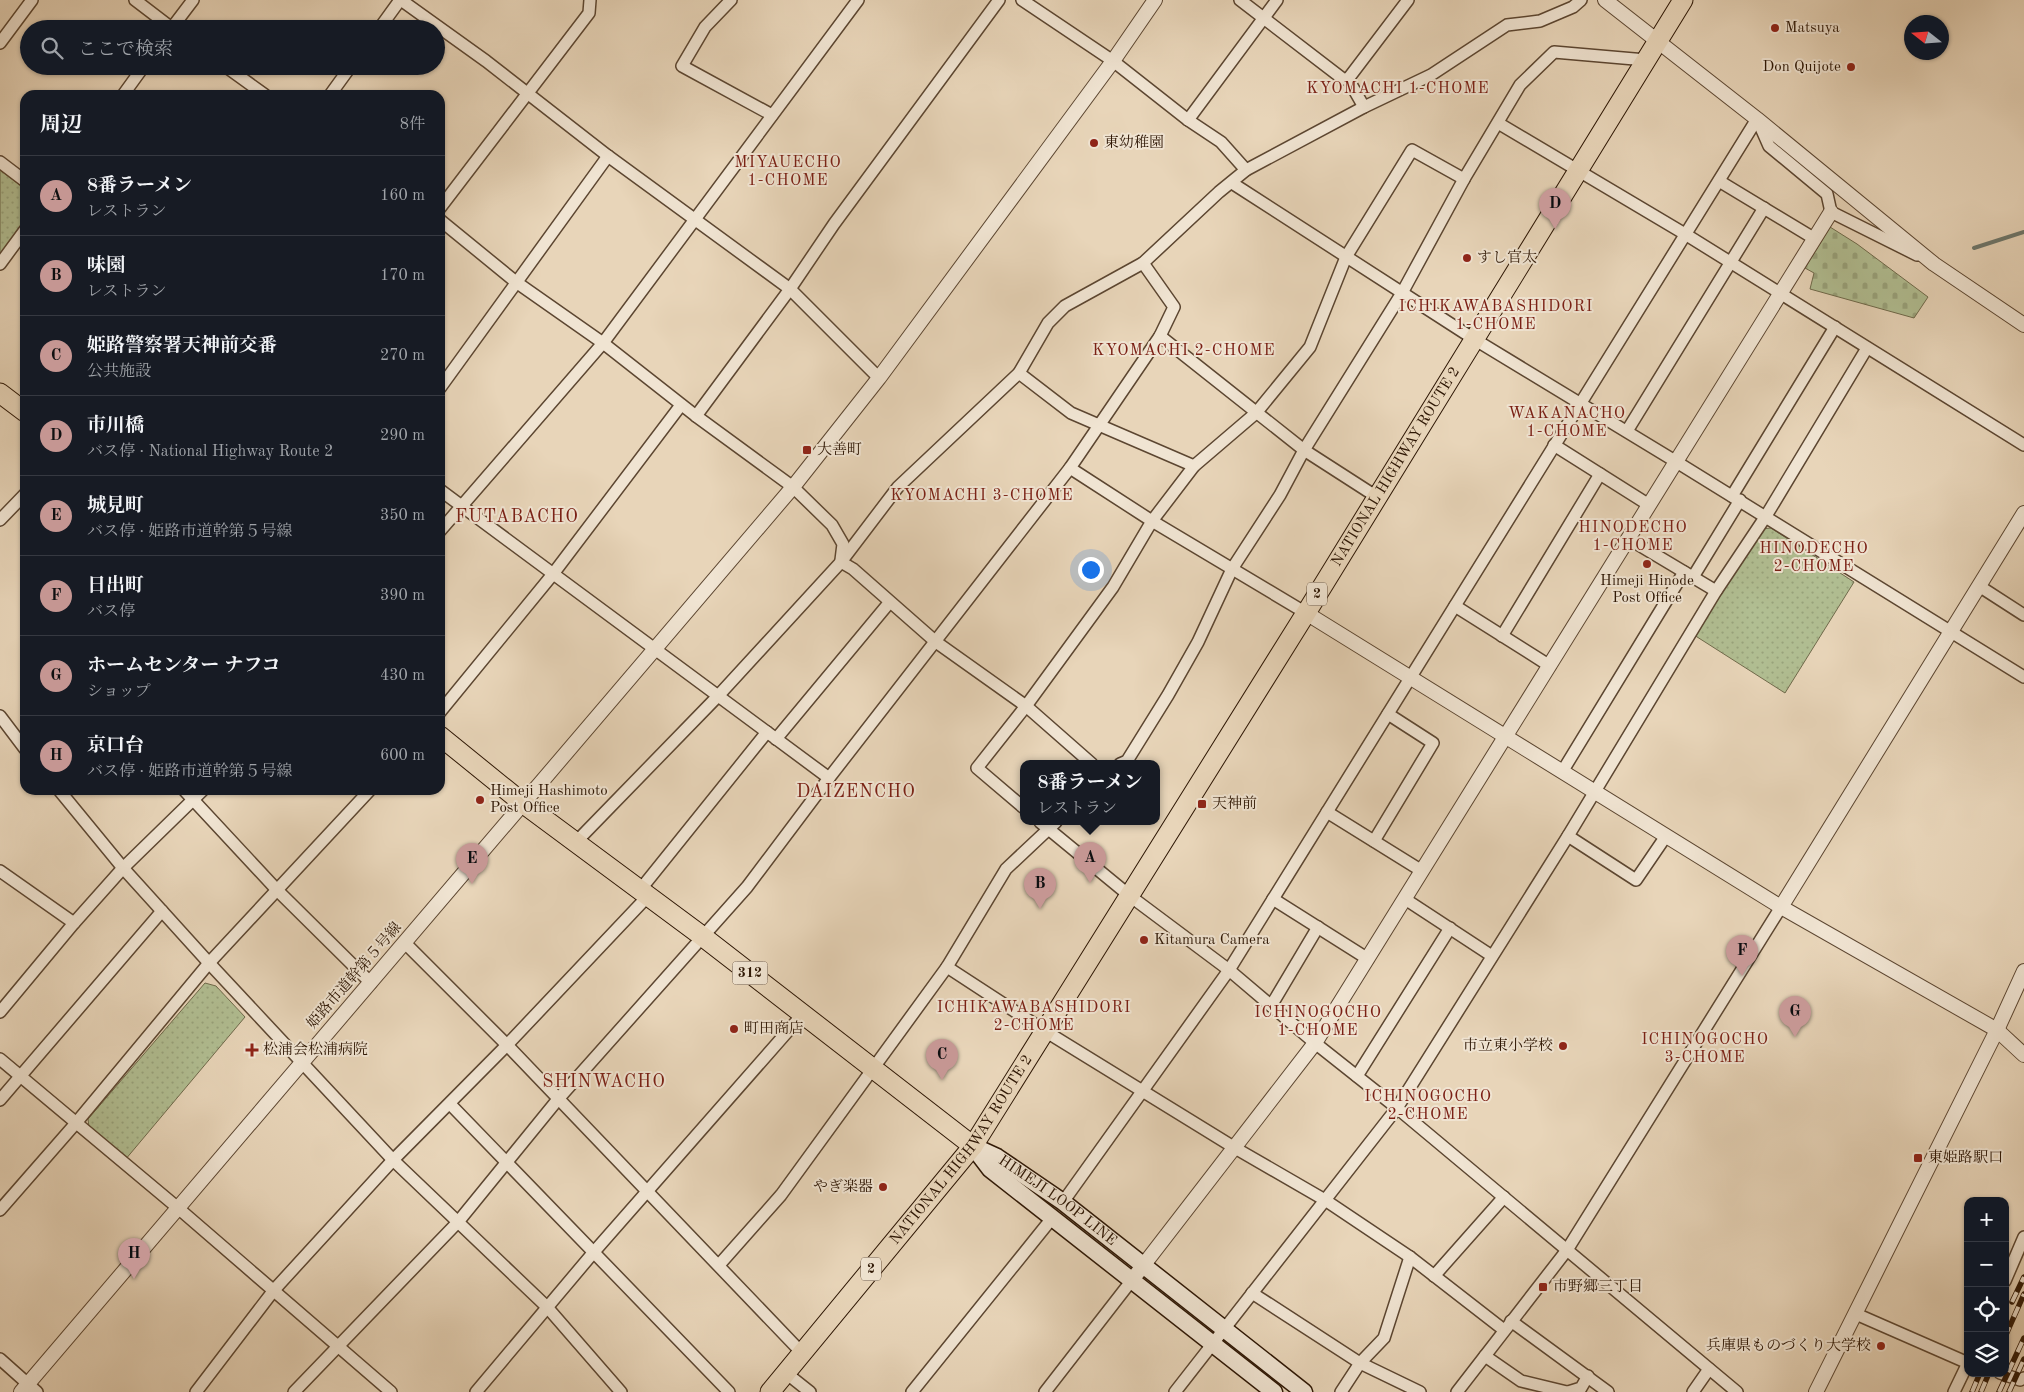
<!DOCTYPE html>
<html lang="ja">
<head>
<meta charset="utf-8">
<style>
  :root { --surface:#171b24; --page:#242831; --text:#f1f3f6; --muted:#9ea1a6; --line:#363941; --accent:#c59692 }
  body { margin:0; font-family:"Old Standard TT","Noto Serif JP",serif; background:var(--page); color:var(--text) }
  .controls { position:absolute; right:15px; bottom:15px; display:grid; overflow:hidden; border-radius:10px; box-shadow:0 1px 4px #0004 }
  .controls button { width:45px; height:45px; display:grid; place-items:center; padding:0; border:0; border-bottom:1px solid var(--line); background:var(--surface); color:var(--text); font:25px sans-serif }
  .compass { position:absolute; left:1904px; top:15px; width:45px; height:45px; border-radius:50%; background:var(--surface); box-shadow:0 1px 4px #0004; rotate:287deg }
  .you { position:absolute; left:1090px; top:569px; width:18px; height:18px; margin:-12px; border:4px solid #fff; border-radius:50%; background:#1a73e8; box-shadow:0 0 0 8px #1a73e833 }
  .badge { display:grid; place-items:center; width:32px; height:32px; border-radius:50%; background:var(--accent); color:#111; font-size:16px; font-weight:700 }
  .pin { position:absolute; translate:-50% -41px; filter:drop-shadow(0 1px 2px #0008) }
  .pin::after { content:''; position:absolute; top:26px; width:18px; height:15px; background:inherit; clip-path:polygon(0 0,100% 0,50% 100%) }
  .popup { position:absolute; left:1020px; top:760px; width:140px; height:65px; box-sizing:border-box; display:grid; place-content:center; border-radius:10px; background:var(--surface); filter:drop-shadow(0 1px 4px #0005); font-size:16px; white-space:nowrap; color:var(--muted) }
  .popup b { font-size:19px; color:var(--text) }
  .popup::after { content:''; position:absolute; left:50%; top:100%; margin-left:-10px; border:10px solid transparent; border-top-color:var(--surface) }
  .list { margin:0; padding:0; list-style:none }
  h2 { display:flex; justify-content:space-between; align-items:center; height:65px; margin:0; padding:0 20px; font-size:21px }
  h2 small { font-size:16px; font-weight:400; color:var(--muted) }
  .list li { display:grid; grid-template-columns:32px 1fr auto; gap:15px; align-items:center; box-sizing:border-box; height:80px; padding:0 20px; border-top:1px solid var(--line) }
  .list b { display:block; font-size:19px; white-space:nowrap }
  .list p { margin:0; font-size:16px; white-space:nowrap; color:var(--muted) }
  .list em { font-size:16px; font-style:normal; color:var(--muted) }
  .icon { flex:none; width:28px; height:28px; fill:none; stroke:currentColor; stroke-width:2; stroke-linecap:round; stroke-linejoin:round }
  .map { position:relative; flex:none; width:2024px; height:1392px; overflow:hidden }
  .search { position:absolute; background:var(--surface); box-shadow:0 1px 4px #0004; left:20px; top:20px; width:425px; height:55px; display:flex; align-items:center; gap:12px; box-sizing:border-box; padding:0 18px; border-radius:28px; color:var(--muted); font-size:19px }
  .panel { position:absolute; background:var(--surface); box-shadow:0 1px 4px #0004; left:20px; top:90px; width:425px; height:705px; border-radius:15px }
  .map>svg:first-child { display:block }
  .green { fill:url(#green-dots); stroke:#6f6a4b }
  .cemetery { fill:url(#cemetery-stones); stroke:#6f6a4b }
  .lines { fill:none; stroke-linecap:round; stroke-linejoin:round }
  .stream { stroke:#6d776c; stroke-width:4 }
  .minor-casing { stroke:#5c4631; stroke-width:14 }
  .tertiary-casing { stroke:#5c4631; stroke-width:16 }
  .secondary-casing { stroke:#2d1604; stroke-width:19 }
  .trunk-casing { stroke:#2d1604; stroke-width:21 }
  .minor { stroke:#f0e4d2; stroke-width:11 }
  .tertiary { stroke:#f0e4d2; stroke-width:14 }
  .secondary { stroke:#f0e4d2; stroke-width:16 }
  .trunk { stroke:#e8d5b9; stroke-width:19 }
  .rail-casing { stroke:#2d1604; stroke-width:5.5 }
  .rail { stroke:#f0e4d2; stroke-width:4; stroke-dasharray:11; stroke-linecap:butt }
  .poi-dot { fill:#8f2418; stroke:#f0e4d2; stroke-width:2 }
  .labels { text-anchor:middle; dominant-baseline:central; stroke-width:4; stroke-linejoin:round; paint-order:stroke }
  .shield { fill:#f0e4d2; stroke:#685442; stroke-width:1 }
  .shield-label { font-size:14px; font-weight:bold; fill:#2d1604 }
  .poi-label { font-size:15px; fill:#2d1604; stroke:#f0e4d2; text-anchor:start }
  .street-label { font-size:15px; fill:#2d1604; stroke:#f0e4d2 }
  .neighbourhood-label { font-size:16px; letter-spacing:1px; fill:#7a1f14; stroke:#f0e4d2 }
  .quarter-label { font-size:18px; letter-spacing:1px; fill:#7a1f14; stroke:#f0e4d2 }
</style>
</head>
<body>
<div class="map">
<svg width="2024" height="1392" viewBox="0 0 2024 1392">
  <defs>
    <pattern id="green-dots" width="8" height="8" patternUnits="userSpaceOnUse" patternTransform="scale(1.25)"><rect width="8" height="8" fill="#b1be92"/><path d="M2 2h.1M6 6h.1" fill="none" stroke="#99a37c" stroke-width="1.8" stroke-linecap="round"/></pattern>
    <pattern id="cemetery-stones" width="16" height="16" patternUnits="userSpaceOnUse" patternTransform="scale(1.25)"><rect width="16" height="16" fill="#b1be92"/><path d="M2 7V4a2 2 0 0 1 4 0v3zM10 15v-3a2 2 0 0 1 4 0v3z" fill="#99a37c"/></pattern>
  </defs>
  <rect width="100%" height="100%" fill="#e8d5b9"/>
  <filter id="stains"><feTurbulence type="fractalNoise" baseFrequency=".004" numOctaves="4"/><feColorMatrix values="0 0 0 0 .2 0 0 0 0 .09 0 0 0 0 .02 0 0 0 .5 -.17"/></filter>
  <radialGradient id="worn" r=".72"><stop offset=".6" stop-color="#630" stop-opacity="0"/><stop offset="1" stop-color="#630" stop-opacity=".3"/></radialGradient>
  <g class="green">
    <path d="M 0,170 L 25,189 L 25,222 L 0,255 Z"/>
    <path d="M 1771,528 L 1854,582 L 1785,693 L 1694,635 L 1761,529 Z"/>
    <path d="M 205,983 L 216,986 L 245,1017 L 125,1160 L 89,1127 L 88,1119 Z"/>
  </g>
  <path class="cemetery" d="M 1830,227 L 1857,244 L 1928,297 L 1914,318 L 1810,289 L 1814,273 L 1805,268 Z"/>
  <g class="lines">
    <path class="stream" d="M 1974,248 L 2024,232"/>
    <defs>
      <g id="minor">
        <path d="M 135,0 L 173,29"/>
        <path d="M 401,0 L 486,61 L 608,156 L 790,289 L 879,378"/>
        <path d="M 731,0 L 705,27 L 682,66 L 772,115"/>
        <path d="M 1022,0 L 1113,61 L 1188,120 L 1221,142 L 1246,170"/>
        <path d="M 1240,0 L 1343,79 L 1348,79 L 1364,107"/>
        <path d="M 171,29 L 193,0"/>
        <path d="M 379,29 L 400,0"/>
        <path d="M 0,43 L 32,0"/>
        <path d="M 225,66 L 265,95"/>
        <path d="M 1348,79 L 1408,0"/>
        <path d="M 123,95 L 144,66"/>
        <path d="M 330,95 L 351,66"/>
        <path d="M 1188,120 L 1277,0"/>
        <path d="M 1758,121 L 1769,146 L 1827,194 L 1831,212 L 1917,255"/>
        <path d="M 1498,123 L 1685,234 L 2024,445"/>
        <path d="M 0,162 L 25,181"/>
        <path d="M 1719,181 L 1815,239"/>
        <path d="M 1232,183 L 1474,339 L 1675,461 L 2024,677"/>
        <path d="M 440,208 L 589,13 L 590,0"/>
        <path d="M 440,220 L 516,282 L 603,343 L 696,416 L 793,487 L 832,525 L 843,544 L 841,560"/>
        <path d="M 0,264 L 25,230"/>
        <path d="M 1160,336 L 1304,450 L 1377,497"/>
        <path d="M 1019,373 L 1071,413 L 1194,466"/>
        <path d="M 440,388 L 608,156"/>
        <path d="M 696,416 L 790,289 L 834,224 L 999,0"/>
        <path d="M 1627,431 L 1764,208"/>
        <path d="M 1554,445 L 1649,505"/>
        <path d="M 1070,468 L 1152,521 L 1306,613"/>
        <path d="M 440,490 L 829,778"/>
        <path d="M 1732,496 L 1835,327"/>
        <path d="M 0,520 L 25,494"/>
        <path d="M 440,531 L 603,343 L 858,0"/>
        <path d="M 1629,539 L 1716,591"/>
        <path d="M 841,562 L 853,569 L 936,642 L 1026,706 L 1092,764"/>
        <path d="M 1693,577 L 1740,500"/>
        <path d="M 1979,586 L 2024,615"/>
        <path d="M 1455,606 L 1550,666"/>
        <path d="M 1502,636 L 1600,474"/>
        <path d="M 440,712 L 553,574 L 681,405"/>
        <path d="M 0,716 L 25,749"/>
        <path d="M 776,739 L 889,603"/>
        <path d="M 1120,764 L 1127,761 L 1168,695 L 1198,642 L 1232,569 L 1280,495 L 1304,450 L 1402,293 L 1464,179 L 1520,85 L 1554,52 L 1646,60"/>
        <path d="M 1562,772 L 1684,572"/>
        <path d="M 59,790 L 123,868 L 209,963 L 393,1160 L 547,1307 L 621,1392"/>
        <path d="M 184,790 L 277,890 L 371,983"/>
        <path d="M 1024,808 L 977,768 L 1026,706 L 1113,587 L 1152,521 L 1194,466 L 1256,413 L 1310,347 L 1346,257 L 1412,150 L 1464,179"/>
        <path d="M 1327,812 L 1422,871"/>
        <path d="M 1040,822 L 1130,896 L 1229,970 L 1315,1043 L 1397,1108 L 1737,1392"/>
        <path d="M 1568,836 L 1636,880 L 1666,836"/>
        <path d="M 1374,841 L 1433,743 L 1388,714"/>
        <path d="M 576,842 L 718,696 L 841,562 L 898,487 L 1019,373 L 1048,323 L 1065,306 L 1143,263 L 1219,192 L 1246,170 L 1364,107 L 1431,75 L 1507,25 L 1540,21 L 1573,7 L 1581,0"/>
        <path d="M 0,871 L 74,923"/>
        <path d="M 640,890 L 767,732"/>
        <path d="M 1273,899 L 1368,959"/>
        <path d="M 1405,899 L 1492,956"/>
        <path d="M 405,943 L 507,1045 L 802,1353"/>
        <path d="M 947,967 L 1045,1031 L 1235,1148 L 1325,1200 L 1410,1257 L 1504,1330"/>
        <path d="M 1271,1006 L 1318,927"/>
        <path d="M 0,1012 L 74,923 L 123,868 L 203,790"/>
        <path d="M 0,1059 L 178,1208 L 391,1392"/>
        <path d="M 1357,1076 L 1450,928"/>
        <path d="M 0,1100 L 162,911"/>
        <path d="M 450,1104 L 729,1392"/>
        <path d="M 1063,1202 L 1229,970 L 1757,119"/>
        <path d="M 0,1210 L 76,1123 L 209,963 L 370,790"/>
        <path d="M 719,1265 L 781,1195 L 947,967 L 1006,869 L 1056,822"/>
        <path d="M 1434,1276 L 1504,1197"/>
        <path d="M 2005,1281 L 2024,1237"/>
        <path d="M 1252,1293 L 1360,1363 L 1420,1392"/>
        <path d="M 1856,1314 L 1968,1363"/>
        <path d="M 1511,1321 L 1608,1392"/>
        <path d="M 1485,1356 L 1521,1381 L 1567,1392"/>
        <path d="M 0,1359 L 37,1392"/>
        <path d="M 786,1373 L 810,1392"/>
        <path d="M 2000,1373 L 2020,1380 L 2024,1378"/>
        <path d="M 196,1392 L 274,1290 L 393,1160 L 507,1045 L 648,896"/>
        <path d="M 294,1392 L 458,1222 L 559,1098 L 747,887 L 829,778 L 1070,468 L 1160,336 L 1174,307 L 1143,263"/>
        <path d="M 476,1392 L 593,1253 L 802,1015"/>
        <path d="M 912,1392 L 1053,1217"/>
        <path d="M 1045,1392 L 1132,1280"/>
        <path d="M 1175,1392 L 1397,1108 L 1568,836 L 1716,591 L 1766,516 L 1867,348"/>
        <path d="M 1341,1392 L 1360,1363 L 1384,1338 L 1410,1257"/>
        <path d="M 1457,1392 L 1567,1250 L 1781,907"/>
        <path d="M 1568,1392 L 1581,1388 L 1588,1376"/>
        <path d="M 1693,1392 L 1709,1369"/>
        <path d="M 1954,1392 L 1968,1363"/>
      </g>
      <g id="tertiary">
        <path d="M 1605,0 L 1757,119 L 1934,264 L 2024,325"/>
        <path d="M 1306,613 L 1781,907 L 1997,1030 L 2024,1055"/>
        <path d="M 1781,907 L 2024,513"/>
        <path d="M 1132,1280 L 1315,1043 L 1831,212"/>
        <path d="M 21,1392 L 793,487 L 879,378 L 1113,61 L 1155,0"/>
        <path d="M 1816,1392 L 1997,1030 L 2024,971"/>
      </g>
      <g id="secondary">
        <path id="s1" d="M 973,1146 L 997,1157 L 1063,1202 L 1304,1392"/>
        <path d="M 974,1148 L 990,1169 L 1274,1392"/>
      </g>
      <g id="trunk">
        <path d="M 0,393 L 25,412"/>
        <path d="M 440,736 L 524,804 L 702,936 L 973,1146"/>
        <path id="s2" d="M 770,1392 L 973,1146 L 1306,613 L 1683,0"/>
      </g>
    </defs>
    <use href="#minor" class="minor-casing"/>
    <use href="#tertiary" class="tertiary-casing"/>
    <use href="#secondary" class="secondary-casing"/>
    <use href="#trunk" class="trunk-casing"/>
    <use href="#minor" class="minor"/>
    <use href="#tertiary" class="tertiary"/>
    <use href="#secondary" class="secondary"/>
    <use href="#trunk" class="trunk"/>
    <defs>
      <g id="rail">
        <path d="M 2012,1302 L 2024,1277"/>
        <path d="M 2005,1337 L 2024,1294"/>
        <path d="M 1972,1392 L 1980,1373"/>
        <path d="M 1981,1392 L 1989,1373"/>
        <path d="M 1999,1392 L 2024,1338"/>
        <path d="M 2009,1392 L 2024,1359"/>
      </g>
    </defs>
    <use href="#rail" class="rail-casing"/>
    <use href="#rail" class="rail"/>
  </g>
  <g class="poi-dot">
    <circle cx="1775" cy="28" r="5"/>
    <circle cx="1851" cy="67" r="5"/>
    <circle cx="1094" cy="143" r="5"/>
    <circle cx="1467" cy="258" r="5"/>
    <rect x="802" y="445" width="10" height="10" rx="2.5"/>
    <circle cx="1647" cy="564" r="5"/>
    <circle cx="480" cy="800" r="5"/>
    <rect x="1197" y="799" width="10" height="10" rx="2.5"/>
    <circle cx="1144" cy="940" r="5"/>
    <circle cx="734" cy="1029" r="5"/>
    <circle cx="1563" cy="1046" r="5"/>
    <path d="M249.5 1042.5h5v5h5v5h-5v5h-5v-5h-5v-5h5z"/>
    <rect x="1913" y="1153" width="10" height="10" rx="2.5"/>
    <circle cx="883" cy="1187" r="5"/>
    <rect x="1538" y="1282" width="10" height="10" rx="2.5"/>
    <circle cx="1881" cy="1346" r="5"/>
  </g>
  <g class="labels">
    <g class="shield">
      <rect x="1307" y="582.5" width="20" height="23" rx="4"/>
      <rect x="732.5" y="961.5" width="35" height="23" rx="4"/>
      <rect x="861" y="1257.5" width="20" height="23" rx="4"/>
    </g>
    <g class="shield-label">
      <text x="1317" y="594">2</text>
      <text x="750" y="973">312</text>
      <text x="871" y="1269">2</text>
    </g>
    <g class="poi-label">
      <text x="1785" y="28">Matsuya</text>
      <text x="1841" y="67" text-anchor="end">Don Quijote</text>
      <text x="1104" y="143">東幼稚園</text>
      <text x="1477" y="258">すし官太</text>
      <text x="817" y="450">大善町</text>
      <text x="1647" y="581" text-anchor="middle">Himeji Hinode<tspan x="1647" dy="17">Post Office</tspan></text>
      <text x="490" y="791">Himeji Hashimoto<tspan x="490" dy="17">Post Office</tspan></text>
      <text x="1212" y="804">天神前</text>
      <text x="1154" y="940">Kitamura Camera</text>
      <text x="744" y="1029">町田商店</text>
      <text x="1553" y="1046" text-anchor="end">市立東小学校</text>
      <text x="263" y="1050">松浦会松浦病院</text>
      <text x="1928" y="1158">東姫路駅口</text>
      <text x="873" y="1187" text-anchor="end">やぎ楽器</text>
      <text x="1553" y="1287">市野郷三丁目</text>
      <text x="1871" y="1346" text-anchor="end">兵庫県ものづくり大学校</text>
    </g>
    <g class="street-label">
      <text stroke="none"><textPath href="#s2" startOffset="1119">NATIONAL HIGHWAY ROUTE 2</textPath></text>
      <text transform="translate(355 976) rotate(-49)">姫路市道幹第５号線</text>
      <text stroke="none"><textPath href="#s2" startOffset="309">NATIONAL HIGHWAY ROUTE 2</textPath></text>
      <text stroke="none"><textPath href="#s1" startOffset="101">HIMEJI LOOP LINE</textPath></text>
    </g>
    <g class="neighbourhood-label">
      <text x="1398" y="89">KYOMACHI 1-CHOME</text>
      <text x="788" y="163">MIYAUECHO<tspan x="788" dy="18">1-CHOME</tspan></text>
      <text x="1496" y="307">ICHIKAWABASHIDORI<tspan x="1496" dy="18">1-CHOME</tspan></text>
      <text x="1184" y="351">KYOMACHI 2-CHOME</text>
      <text x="1567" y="414">WAKANACHO<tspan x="1567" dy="18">1-CHOME</tspan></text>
      <text x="982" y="496">KYOMACHI 3-CHOME</text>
      <text x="1633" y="528">HINODECHO<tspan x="1633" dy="18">1-CHOME</tspan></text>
      <text x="1814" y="549">HINODECHO<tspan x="1814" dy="18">2-CHOME</tspan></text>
      <text x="1034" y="1008">ICHIKAWABASHIDORI<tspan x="1034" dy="18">2-CHOME</tspan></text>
      <text x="1318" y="1013">ICHINOGOCHO<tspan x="1318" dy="18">1-CHOME</tspan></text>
      <text x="1705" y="1040">ICHINOGOCHO<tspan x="1705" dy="18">3-CHOME</tspan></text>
      <text x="1428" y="1097">ICHINOGOCHO<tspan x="1428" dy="18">2-CHOME</tspan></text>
    </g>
    <g class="quarter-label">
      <text x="517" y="517">FUTABACHO</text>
      <text x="856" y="792">DAIZENCHO</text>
      <text x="604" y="1082">SHINWACHO</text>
    </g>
  </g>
  <rect width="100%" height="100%" filter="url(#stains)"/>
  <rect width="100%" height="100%" fill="url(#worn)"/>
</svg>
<div class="controls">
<button>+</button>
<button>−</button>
<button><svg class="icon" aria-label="locate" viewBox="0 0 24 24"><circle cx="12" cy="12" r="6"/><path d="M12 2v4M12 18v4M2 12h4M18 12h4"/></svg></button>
<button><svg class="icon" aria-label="layers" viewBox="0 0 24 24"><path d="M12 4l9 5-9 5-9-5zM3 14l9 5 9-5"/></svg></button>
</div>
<svg class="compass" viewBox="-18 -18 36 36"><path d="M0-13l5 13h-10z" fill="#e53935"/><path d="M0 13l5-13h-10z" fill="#9ea1a6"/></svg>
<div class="you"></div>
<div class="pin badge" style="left:1090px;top:883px">A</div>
<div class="popup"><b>8番ラーメン</b>レストラン</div>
<div class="pin badge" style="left:1040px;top:909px">B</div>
<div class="pin badge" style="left:942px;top:1080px">C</div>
<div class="pin badge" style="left:1555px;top:229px">D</div>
<div class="pin badge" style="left:472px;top:884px">E</div>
<div class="pin badge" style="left:1742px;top:976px">F</div>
<div class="pin badge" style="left:1795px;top:1037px">G</div>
<div class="pin badge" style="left:134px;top:1279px">H</div>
<div class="search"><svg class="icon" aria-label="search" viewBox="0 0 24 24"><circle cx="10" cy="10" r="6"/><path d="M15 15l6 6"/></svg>ここで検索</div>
<section class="panel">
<h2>周辺<small>8件</small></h2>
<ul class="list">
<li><span class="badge">A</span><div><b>8番ラーメン</b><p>レストラン</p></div><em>160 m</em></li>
<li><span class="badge">B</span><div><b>味園</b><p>レストラン</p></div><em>170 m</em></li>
<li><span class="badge">C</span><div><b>姫路警察署天神前交番</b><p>公共施設</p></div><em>270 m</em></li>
<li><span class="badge">D</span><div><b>市川橋</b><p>バス停 · National Highway Route 2</p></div><em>290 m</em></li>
<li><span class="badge">E</span><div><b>城見町</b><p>バス停 · 姫路市道幹第５号線</p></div><em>350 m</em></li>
<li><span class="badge">F</span><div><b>日出町</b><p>バス停</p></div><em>390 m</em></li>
<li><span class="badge">G</span><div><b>ホームセンター ナフコ</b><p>ショップ</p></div><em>430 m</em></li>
<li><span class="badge">H</span><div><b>京口台</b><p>バス停 · 姫路市道幹第５号線</p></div><em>600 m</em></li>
</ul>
</section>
</div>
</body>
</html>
